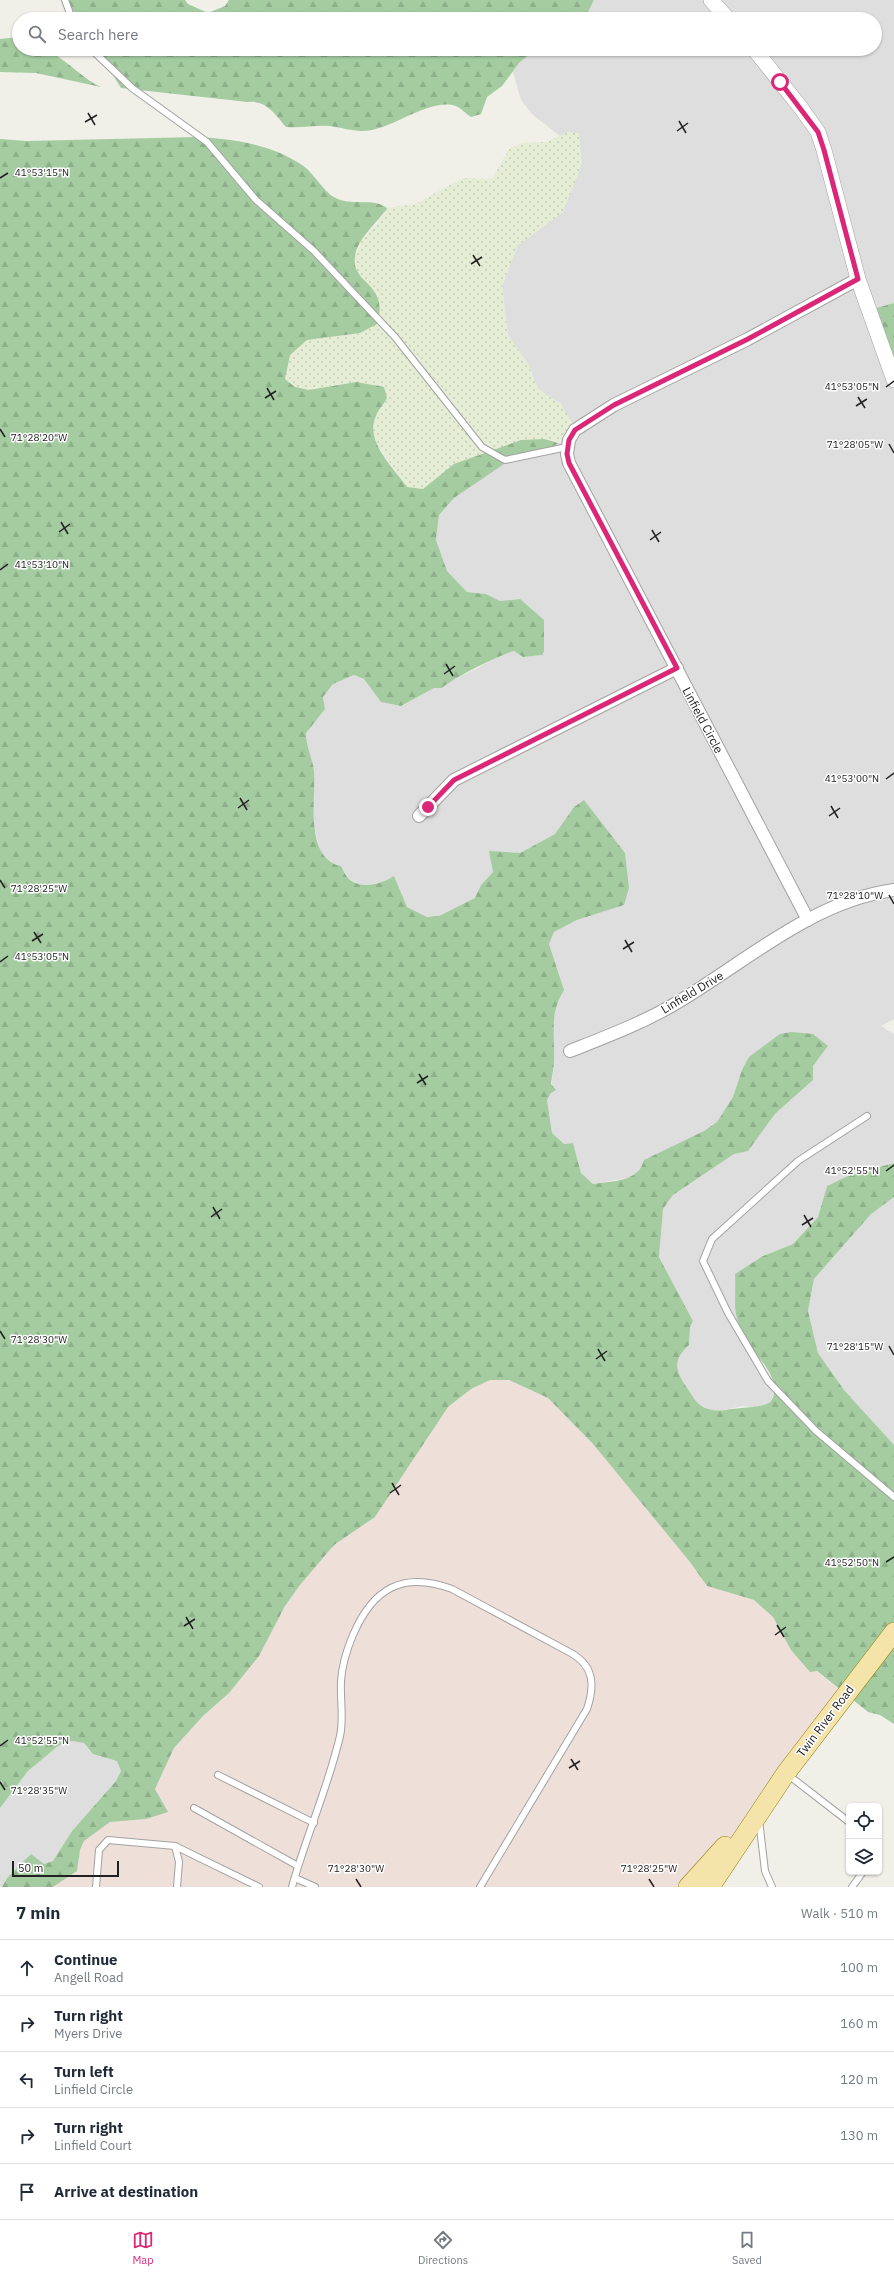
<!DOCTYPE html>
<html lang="en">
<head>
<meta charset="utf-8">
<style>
  :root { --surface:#fff; --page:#f6f6f7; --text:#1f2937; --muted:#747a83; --line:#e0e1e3; --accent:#db2777 }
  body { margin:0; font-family:"IBM Plex Sans",sans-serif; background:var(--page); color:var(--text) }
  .controls { position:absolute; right:12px; bottom:12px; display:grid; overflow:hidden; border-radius:6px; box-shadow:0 1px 3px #0004 }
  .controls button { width:36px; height:36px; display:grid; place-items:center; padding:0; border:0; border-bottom:1px solid var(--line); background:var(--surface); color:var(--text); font:20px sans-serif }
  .scale { position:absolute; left:12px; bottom:10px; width:107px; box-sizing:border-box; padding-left:4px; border:2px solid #212121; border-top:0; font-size:11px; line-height:14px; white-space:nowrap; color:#212121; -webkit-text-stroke:3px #fff; paint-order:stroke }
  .stop { position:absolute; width:12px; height:12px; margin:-9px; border:3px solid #db2777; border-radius:50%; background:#fff }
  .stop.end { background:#db2777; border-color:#fff; box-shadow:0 1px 4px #0008 }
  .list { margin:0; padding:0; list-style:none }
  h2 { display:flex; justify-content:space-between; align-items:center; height:52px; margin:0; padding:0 16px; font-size:17px }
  h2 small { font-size:13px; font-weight:400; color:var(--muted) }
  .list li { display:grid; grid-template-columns:26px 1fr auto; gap:12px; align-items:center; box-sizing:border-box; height:56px; padding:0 16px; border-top:1px solid var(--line) }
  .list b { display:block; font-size:15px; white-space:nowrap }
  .list p { margin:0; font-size:13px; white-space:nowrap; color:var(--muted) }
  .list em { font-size:13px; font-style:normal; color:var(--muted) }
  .icon { flex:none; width:22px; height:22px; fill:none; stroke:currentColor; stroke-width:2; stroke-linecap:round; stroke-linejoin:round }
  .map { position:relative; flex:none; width:894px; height:1887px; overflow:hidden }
  .search { position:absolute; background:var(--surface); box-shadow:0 1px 3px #0004; left:12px; right:12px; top:12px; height:44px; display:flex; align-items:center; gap:10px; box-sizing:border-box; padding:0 14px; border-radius:22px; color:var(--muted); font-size:15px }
  .sheet { height:332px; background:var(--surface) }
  nav { display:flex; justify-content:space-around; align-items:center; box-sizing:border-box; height:56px; border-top:1px solid var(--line); background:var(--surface); font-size:11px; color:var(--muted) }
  nav a { display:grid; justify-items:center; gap:2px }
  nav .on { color:var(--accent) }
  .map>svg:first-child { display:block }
  .residential { fill:#dedede }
  .commercial { fill:#efdfd9 }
  .farmland { fill:url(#farmland-dots) }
  .forest { fill:url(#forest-firs) }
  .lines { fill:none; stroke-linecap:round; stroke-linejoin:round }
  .service-casing { stroke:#a2a2a2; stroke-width:8 }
  .minor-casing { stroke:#a2a2a2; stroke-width:14 }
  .tertiary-casing { stroke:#a2a2a2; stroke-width:16 }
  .primary-casing { stroke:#90810d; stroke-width:20 }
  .service { stroke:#fff; stroke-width:6 }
  .minor { stroke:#fff; stroke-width:12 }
  .tertiary { stroke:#fff; stroke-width:15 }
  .primary { stroke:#f4e4a9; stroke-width:19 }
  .route { stroke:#db2777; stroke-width:5 }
  .ticks { fill:none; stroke:#212121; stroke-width:1.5 }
  .labels { text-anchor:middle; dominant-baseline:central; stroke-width:3; stroke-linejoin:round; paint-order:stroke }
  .street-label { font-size:12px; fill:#212121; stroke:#fff }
  .ticks-label { font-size:10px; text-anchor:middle; fill:#212121; stroke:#fff; stroke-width:3; stroke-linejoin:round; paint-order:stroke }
</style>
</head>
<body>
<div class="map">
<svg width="894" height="1887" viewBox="0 0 894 1887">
  <defs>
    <pattern id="farmland-dots" width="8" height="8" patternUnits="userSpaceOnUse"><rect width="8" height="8" fill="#e6edd5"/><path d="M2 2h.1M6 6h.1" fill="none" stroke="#c5cbb7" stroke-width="1.8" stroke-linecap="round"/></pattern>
    <pattern id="forest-firs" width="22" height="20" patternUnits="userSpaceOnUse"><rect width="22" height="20" fill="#a4cca0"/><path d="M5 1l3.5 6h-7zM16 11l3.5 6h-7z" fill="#8daf8a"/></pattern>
  </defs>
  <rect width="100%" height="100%" fill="#f0efe8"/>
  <g class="residential">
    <path d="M 594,0 L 894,0 L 894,303 L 869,310 L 894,377 L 894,1019 L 881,1026 L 894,1034 L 894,1163 L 850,1175 L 827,1186 L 818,1217 L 793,1244 L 763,1256 L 737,1299 L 736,1314 L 749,1349 L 760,1360 L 773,1380 L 774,1394 L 769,1403 L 757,1408 L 743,1406 L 714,1412 L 696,1403 L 679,1374 L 676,1364 L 681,1353 L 689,1345 L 690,1327 L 693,1321 L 659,1257 L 663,1209 L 673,1195 L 734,1154 L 748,1151 L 775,1114 L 813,1080 L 813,1066 L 828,1046 L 780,1034 L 742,1070 L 734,1097 L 717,1122 L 704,1131 L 643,1166 L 632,1177 L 593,1184 L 581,1173 L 573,1143 L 564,1144 L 552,1133 L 547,1100 L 551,1093 L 554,1059 L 553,1026 L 556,1002 L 564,990 L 549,944 L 554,932 L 577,920 L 624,905 L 574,807 L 555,834 L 520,853 L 490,852 L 493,872 L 481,885 L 475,898 L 439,916 L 427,917 L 407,907 L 394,876 L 385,882 L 363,886 L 349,879 L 341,866 L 334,864 L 321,854 L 314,827 L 314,770 L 306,747 L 306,732 L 325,709 L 323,697 L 333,684 L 354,675 L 364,679 L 381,702 L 401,706 L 434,688 L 442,688 L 448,682 L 476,669 L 502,654 L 514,651 L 523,657 L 542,655 L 520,599 L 500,601 L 486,594 L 467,592 L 447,571 L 436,540 L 439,515 L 454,498 L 516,456 L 532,458 L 559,443 L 567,443 L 561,404 L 538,389 L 528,364 L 508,335 L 502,286 L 518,245 L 563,212 L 560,136 L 533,115 L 521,100 L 513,72 L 519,63 L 536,49 L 875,49 L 875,19 L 578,19 L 587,14 Z"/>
    <path d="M 894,1197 L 894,1445 L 844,1390 L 818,1353 L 808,1311 L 814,1279 L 871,1214 Z"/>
    <path d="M 73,1741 L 84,1743 L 93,1754 L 117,1760 L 121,1771 L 116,1781 L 72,1831 L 53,1861 L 7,1878 L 2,1887 L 0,1887 L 0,1808 L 28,1771 L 58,1746 Z"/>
  </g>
  <path class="commercial" d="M 490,1380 L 509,1380 L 548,1398 L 593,1444 L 690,1562 L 707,1586 L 754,1600 L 773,1617 L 791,1650 L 839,1690 L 713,1887 L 53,1887 L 77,1871 L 80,1850 L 84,1841 L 110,1822 L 146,1819 L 155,1789 L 174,1748 L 203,1716 L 229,1693 L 259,1656 L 285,1606 L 300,1585 L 334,1545 L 375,1517 L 448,1407 L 471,1389 Z"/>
  <path class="farmland" d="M 568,132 L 579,133 L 582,164 L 563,212 L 518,245 L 502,286 L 508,335 L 528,364 L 538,389 L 561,404 L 575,428 L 567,443 L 544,439 L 436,479 L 423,489 L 407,487 L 377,445 L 373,432 L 375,417 L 387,398 L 356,382 L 309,390 L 295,387 L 285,379 L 290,354 L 307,340 L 360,333 L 379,296 L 357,272 L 355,258 L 362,239 L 378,223 L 387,208 L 415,204 L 463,178 L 492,179 L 509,149 L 522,143 L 546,142 Z"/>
  <g class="forest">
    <path d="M 67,0 L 185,0 L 188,4 L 208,13 L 225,6 L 229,0 L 594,0 L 587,14 L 578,19 L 78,19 Z"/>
    <path d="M 18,37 L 19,49 C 29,49 44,49 52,53 C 70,63 83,79 101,87 L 36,73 L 0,72 L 0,39 Z"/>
    <path d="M 97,49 L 536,49 L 519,63 L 502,86 L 487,97 L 481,114 L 471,117 C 466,114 461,108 456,106 C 428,97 392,131 362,131 C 351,131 340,127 329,126 C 315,125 301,128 286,127 C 275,114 266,100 248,102 L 121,88 Z"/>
    <path d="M 197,137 C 233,139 271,144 302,165 C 313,172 324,192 334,197 C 350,207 373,197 387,208 C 377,224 357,238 355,257 C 351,285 390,282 377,324 L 360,333 L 307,340 L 290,355 L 285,379 L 295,387 L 309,390 L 356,382 L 384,387 L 387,398 C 384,404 378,410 376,416 C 364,441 394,468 407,487 L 423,489 L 454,464 L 521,440 L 544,439 L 559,443 L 532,458 L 516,456 L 454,498 L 439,515 L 436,540 L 447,571 L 467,592 L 486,594 L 500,601 L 520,599 L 544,620 L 544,651 L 542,655 L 523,657 L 514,651 C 501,654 451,679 442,688 L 434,688 L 401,706 L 381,702 L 364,679 L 354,675 L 333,684 L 323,697 L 325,709 L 306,733 C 306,748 313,759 314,772 C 316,799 304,858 341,866 C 343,870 346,876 349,879 C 362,890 382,884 394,876 L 407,907 L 427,917 L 439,916 L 475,898 L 481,885 L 493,872 L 489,851 L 520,853 L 555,834 L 574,807 L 584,800 L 625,853 L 629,888 L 624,905 L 577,920 L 554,932 L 549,944 L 564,990 C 549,1014 555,1033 554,1059 C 554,1067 552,1075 551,1084 L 556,1090 L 551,1093 L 547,1100 L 552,1133 L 564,1144 L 573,1143 L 581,1173 L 593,1184 C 612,1181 639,1182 644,1160 L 704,1131 L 717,1122 L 733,1097 L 742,1070 L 749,1057 L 780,1034 L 791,1032 L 813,1034 L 828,1046 L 813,1066 L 813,1080 L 775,1114 L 748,1151 L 734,1154 L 673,1195 L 663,1209 L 659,1257 L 693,1321 L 690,1327 L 689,1345 C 667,1365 680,1376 693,1397 C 700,1409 713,1412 726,1410 C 737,1407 764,1408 770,1402 C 781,1390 769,1369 760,1359 C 756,1355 751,1352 749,1348 C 744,1339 738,1324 736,1314 C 734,1303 736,1286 735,1274 L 763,1256 L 793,1244 L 818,1217 L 827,1186 L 850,1175 L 894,1163 L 894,1197 L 871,1214 L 814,1279 L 808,1311 L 818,1353 L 844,1390 L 894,1445 L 894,1724 L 880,1715 L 868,1712 L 817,1671 L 810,1672 L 791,1650 L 773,1617 L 754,1600 L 707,1586 L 690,1562 L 593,1444 L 548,1398 L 509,1380 L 490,1380 L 471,1389 L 448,1407 L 375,1517 L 334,1545 L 300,1585 L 285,1606 L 259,1656 L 229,1693 L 203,1716 L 174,1748 L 155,1789 L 168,1812 L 146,1819 L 110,1822 L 84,1841 L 80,1850 L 77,1871 L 53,1887 L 2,1887 L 7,1878 L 31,1854 L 44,1864 L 53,1861 L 72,1831 L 116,1781 L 121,1771 L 117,1761 L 93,1754 L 84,1743 L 72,1741 L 58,1746 L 28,1771 L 0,1808 L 0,139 L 26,141 Z"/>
    <path d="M 894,303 L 894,377 L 869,310 Z"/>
  </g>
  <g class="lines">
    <defs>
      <g id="service">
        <path d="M 65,0 L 72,19"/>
        <path d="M 91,49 L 132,88 L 207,142 L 256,200 L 314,251 L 395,337 L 482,447 L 505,460 L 567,447"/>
        <path d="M 867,1116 L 798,1161 L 712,1239 L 703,1261 L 728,1313 L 768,1381 L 816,1431 L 894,1497"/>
        <path d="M 787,1774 L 849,1822"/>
        <path d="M 218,1775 L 314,1823"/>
        <path d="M 194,1808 L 298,1866"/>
        <path d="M 759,1820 L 765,1871 L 772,1887"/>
        <path d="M 175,1846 L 179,1862 L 177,1887"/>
        <path d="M 295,1878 L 315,1887"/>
        <path d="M 96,1887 L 99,1850 L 108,1840 L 175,1846 L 259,1887"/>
        <path d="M 292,1887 C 306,1836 328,1788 340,1736 C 344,1719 340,1699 341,1681 C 342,1666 347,1649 353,1635 C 373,1588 403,1571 452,1589 L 571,1653 C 594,1666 595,1685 587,1709 L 480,1887"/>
        <path d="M 852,1887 L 863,1872"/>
      </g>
      <g id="minor">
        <path d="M 419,816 L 454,780 L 677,668"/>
        <path d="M 808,920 L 569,463 L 567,454 L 569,440 L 575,430 L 589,421 L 614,405 L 748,339 L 858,279"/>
        <path d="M 570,1051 C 608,1036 648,1021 683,999 C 749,959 814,901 894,890"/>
      </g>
      <g id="tertiary">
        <path d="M 711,0 L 728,19"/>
        <path d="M 754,49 L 801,108 L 818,132 L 824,150 L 858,279 L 894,380"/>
      </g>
      <g id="primary">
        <path d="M 688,1887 L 725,1846"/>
        <path d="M 710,1887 L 786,1773 L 894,1632"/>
      </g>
    </defs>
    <use href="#service" class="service-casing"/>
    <use href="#minor" class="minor-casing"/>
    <use href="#tertiary" class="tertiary-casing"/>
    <use href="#primary" class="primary-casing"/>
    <use href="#service" class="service"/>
    <use href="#minor" class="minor"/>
    <use href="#tertiary" class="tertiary"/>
    <use href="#primary" class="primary"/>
  </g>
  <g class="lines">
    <path class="route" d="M 428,807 L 454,780 L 677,668 L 569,463 L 567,454 L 569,440 L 575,430 L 589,421 L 614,405 L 748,339 L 858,279 L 824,150 L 818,132 L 780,82"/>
  </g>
  <path class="ticks" d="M 88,113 L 95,125M 679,121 L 686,133M 85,122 L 97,115M 677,131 L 688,123M 0,178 L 8,173M 473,255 L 480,266M 471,264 L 482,257M 886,387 L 894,381M 267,388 L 274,400M 858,397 L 865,408M 265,398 L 276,391M 856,406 L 867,399M 0,429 L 5,437M 889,444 L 894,453M 61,522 L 68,534M 652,530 L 659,542M 59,532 L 70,524M 650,540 L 661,532M 0,570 L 8,564M 446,664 L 453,676M 444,674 L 455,666M 886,779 L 894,773M 240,798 L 247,810M 831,806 L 838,818M 238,808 L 249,800M 829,816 L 840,808M 0,880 L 5,888M 889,895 L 894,904M 34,932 L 41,943M 625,940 L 632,952M 32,941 L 43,934M 623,949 L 634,942M 0,962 L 8,956M 419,1074 L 426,1085M 417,1083 L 428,1076M 886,1171 L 894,1165M 213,1207 L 220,1219M 804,1215 L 811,1227M 211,1217 L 222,1209M 802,1225 L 813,1218M 0,1331 L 5,1339M 889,1346 L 894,1355M 598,1349 L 605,1361M 596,1359 L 607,1351M 392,1483 L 399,1495M 390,1493 L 401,1485M 886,1562 L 894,1557M 186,1617 L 193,1629M 777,1625 L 784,1637M 184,1626 L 195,1619M 775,1635 L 786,1627M 0,1746 L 8,1740M 571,1759 L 578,1770M 569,1768 L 580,1761M 0,1782 L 5,1790M 356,1879 L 361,1887M 649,1879 L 654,1887"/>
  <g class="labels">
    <g class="street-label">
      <text transform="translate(703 720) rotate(62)">Linfield Circle</text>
      <text transform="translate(692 992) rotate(-31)">Linfield Drive</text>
      <text transform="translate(825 1721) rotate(-53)">Twin River Road</text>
    </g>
  </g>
  <g class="ticks-label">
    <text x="42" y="176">41°53'15"N</text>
    <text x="852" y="390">41°53'05"N</text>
    <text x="39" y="441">71°28'20"W</text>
    <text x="855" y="448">71°28'05"W</text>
    <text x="42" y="568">41°53'10"N</text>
    <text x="852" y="782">41°53'00"N</text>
    <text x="39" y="892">71°28'25"W</text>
    <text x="855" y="899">71°28'10"W</text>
    <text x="42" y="960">41°53'05"N</text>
    <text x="852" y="1174">41°52'55"N</text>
    <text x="39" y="1343">71°28'30"W</text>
    <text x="855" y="1350">71°28'15"W</text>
    <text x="852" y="1566">41°52'50"N</text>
    <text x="42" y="1744">41°52'55"N</text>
    <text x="39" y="1794">71°28'35"W</text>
    <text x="356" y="1872">71°28'30"W</text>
    <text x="649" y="1872">71°28'25"W</text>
  </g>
</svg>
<div class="controls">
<button><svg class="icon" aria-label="locate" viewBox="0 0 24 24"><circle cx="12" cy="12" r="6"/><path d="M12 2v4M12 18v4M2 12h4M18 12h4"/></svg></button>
<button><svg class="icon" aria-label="layers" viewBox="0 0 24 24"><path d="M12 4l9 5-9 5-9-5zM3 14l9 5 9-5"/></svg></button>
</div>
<div class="scale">50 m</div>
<div class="stop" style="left:780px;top:82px"></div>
<div class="stop end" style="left:428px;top:807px"></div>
<div class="search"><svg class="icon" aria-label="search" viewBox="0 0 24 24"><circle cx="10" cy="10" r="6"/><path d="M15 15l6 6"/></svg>Search here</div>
</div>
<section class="sheet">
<h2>7 min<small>Walk · 510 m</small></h2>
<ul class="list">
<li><svg class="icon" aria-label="ahead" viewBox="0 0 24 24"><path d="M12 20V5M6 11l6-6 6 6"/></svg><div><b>Continue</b><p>Angell Road</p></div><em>100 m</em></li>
<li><svg class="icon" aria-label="right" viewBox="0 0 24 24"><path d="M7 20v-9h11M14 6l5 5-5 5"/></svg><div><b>Turn right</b><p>Myers Drive</p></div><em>160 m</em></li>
<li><svg class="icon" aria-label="left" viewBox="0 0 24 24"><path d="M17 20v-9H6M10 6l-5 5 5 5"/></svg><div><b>Turn left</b><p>Linfield Circle</p></div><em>120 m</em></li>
<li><svg class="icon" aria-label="right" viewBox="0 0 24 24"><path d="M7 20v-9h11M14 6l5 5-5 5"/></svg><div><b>Turn right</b><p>Linfield Court</p></div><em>130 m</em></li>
<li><svg class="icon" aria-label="arrive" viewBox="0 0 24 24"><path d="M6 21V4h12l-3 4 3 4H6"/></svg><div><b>Arrive at destination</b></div></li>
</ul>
</section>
<nav>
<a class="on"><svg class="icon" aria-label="map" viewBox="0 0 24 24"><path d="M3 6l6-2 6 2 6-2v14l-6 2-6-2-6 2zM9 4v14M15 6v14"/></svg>Map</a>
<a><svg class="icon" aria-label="directions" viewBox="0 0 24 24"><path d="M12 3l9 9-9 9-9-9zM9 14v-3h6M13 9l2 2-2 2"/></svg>Directions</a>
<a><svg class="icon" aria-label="saved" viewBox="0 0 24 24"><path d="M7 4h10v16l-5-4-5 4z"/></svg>Saved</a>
</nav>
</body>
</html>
